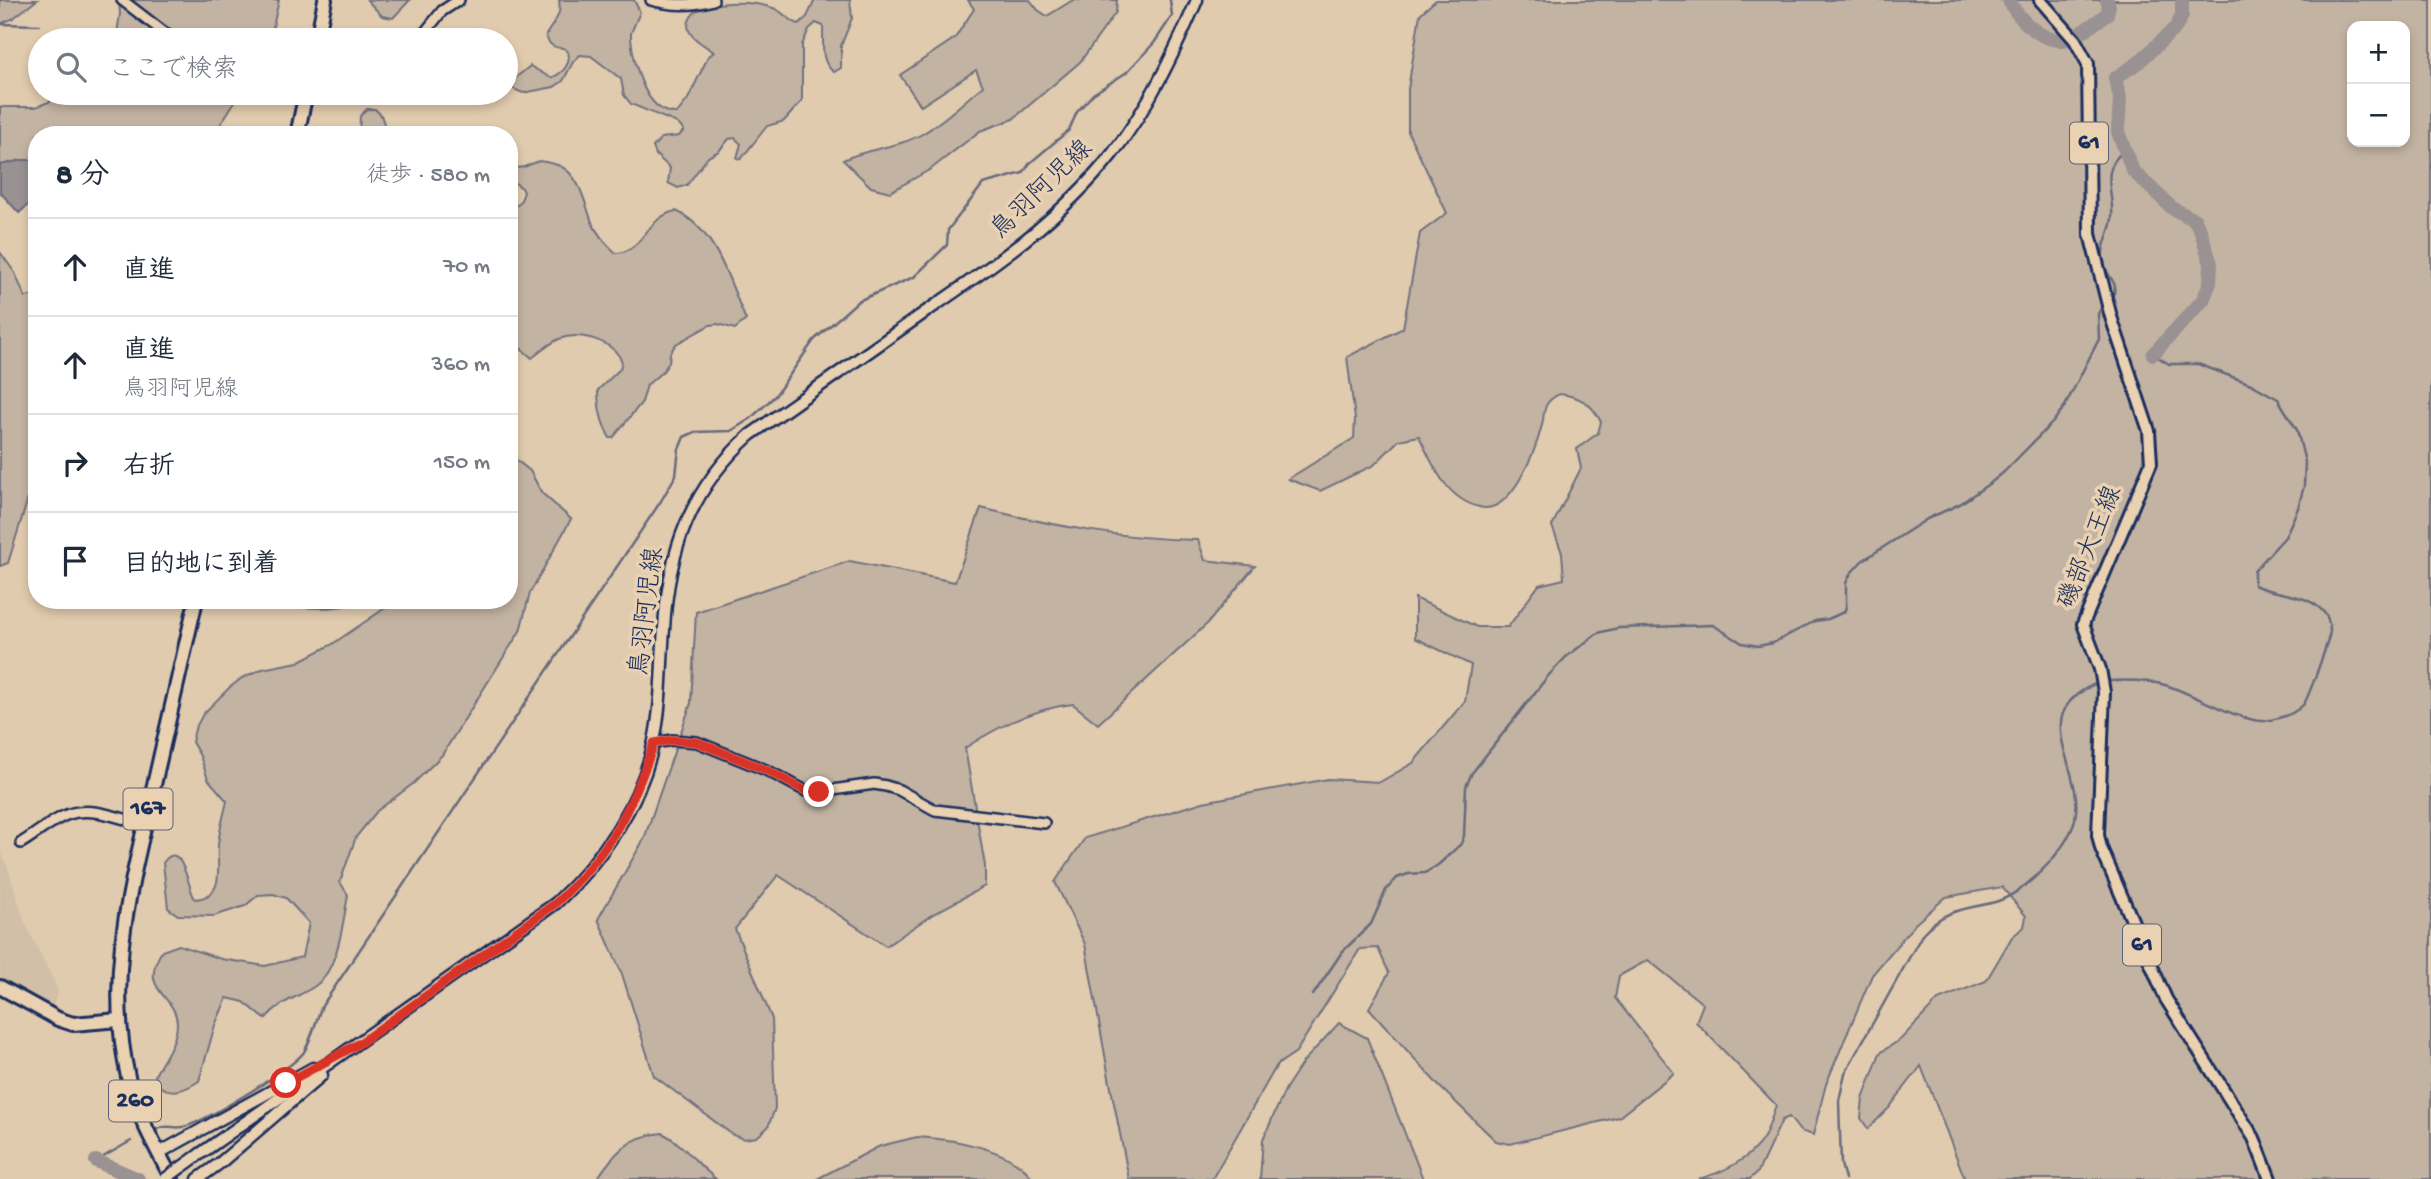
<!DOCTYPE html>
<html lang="ja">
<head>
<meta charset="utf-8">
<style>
  :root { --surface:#fff; --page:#f2f2f3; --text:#1f2937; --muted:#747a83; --line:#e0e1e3 }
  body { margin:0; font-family:"Gochi Hand","Klee One",sans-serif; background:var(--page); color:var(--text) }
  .controls { position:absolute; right:21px; top:21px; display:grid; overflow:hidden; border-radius:14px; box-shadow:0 4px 10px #0003 }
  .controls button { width:63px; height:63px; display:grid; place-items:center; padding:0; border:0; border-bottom:2px solid var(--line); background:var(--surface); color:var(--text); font:35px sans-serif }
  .stop { position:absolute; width:21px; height:21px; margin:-16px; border:5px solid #d93025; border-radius:50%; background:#fff }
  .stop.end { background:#d93025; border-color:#fff; box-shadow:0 2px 7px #0008 }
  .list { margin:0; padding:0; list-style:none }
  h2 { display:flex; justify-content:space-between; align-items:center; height:91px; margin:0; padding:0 28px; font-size:30px }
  h2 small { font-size:23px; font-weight:400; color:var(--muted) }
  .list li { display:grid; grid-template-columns:46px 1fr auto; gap:21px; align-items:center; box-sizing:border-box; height:98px; padding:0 28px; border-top:2px solid var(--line) }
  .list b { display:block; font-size:26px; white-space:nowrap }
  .list p { margin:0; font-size:23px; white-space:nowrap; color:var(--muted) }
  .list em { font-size:23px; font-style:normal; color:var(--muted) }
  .icon { flex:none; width:38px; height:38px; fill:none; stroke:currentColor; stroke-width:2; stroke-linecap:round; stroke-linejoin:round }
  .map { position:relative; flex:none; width:2431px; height:1179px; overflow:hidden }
  .search { position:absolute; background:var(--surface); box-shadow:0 4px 10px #0003; left:28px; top:28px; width:490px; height:77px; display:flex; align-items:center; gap:18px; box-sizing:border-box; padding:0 24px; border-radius:38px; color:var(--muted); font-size:26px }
  .panel { position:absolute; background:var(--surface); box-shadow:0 4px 10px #0003; left:28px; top:126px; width:490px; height:483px; border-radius:28px }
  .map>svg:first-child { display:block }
  .built { fill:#d1bfa7 }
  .green { fill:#c3b3a2; stroke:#6f7180; stroke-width:2; fill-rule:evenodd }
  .water { fill:#9a9292; stroke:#676a7d; stroke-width:2 }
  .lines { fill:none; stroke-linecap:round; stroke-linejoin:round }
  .stream { stroke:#676a7d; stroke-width:2.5 }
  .river { stroke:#9a9292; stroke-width:14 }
  .tertiary-casing { stroke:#1b2f5e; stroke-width:14 }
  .secondary-casing { stroke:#1b2f5e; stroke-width:15 }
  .primary-casing { stroke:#1b2f5e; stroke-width:16 }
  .trunk-casing { stroke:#1b2f5e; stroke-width:18 }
  .tertiary { stroke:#e9d1b1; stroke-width:9 }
  .secondary { stroke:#e9d1b1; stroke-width:10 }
  .primary { stroke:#e9d1b1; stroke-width:10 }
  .trunk { stroke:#e9d1b1; stroke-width:12 }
  .secondary-bridge-casing { stroke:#1b2f5e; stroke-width:15; stroke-linecap:butt }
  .secondary-bridge { stroke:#e9d1b1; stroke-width:10 }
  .route { stroke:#d93025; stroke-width:9 }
  .labels { text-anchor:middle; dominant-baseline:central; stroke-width:7; stroke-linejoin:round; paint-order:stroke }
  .shield { fill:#e9d1b1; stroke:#596077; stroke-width:2 }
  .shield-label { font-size:24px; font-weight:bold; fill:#1b2f5e }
  .street-label { font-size:26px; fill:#1b2f5e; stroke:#e9d1b1 }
</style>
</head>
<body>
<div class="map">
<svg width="2431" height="1179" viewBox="0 0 2431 1179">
  <rect width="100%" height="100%" fill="#e1cbae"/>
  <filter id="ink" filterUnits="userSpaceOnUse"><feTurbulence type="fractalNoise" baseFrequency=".0143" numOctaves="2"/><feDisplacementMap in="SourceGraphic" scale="14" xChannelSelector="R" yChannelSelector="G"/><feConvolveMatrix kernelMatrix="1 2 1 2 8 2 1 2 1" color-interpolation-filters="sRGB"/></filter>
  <g filter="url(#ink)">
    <path class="built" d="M 0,849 L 9,871 L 25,923 L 58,990 L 52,1008 L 0,979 Z"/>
    <g class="green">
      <path d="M 0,0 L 37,0 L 12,19 L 0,24 Z"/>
      <path d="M 119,0 L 279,0 L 270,40 L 116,40 L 120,14 Z"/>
      <path d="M 367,0 L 410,0 L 393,18 L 382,16 Z"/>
      <path d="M 559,0 L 634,0 L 640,12 L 631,33 L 631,39 C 634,63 645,115 677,113 L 688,99 L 708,57 L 714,52 C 696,40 674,29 700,7 C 725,2 752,0 776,9 C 785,14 789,21 799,24 L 807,17 L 815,0 L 850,0 L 852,18 L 841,46 L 841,68 L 834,72 C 819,62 824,42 823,26 L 816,23 L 809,29 L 802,45 L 802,101 L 784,121 L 767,126 L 741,159 L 737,158 L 741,144 L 735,138 L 729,139 L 719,151 L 708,157 L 687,185 L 678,188 L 668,183 L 670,168 L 656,155 L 653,147 L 661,138 L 679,136 L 684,130 L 677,123 L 631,104 L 624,95 L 621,79 L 591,56 L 580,55 L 573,62 L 563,81 L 554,87 L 523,93 L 511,88 L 514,79 L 530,66 L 551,78 C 563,73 571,65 568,52 L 564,48 C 554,48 548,45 546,35 C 553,22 562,17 559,0 Z"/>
      <path d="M 968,0 L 1030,0 L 1038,10 L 1047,16 L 1073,0 L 1117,0 L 1116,12 L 1080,62 L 1013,119 L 980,131 L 931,169 L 890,192 L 871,187 L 843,160 C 868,148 898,148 922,134 C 943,122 963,102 983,86 L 976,70 L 921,106 L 900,75 L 955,38 L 974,9 Z"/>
      <path d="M 1436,0 L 2431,0 L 2431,1179 L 1965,1179 L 1921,1066 L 1889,1108 L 1868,1129 L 1861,1118 L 1863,1099 L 1880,1053 L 1901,1039 L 1938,1000 L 1986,981 L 2012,937 L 2024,927 L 2026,916 L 2002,887 L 1946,897 L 1915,924 L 1872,975 L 1826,1084 L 1813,1135 L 1800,1131 L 1789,1117 L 1782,1120 L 1758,1172 L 1750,1179 L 1698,1179 C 1722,1173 1751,1159 1764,1137 C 1769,1127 1772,1116 1776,1105 L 1696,1022 L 1703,1004 L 1648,960 L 1619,976 L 1615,998 L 1674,1073 L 1619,1117 L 1510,1144 L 1496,1141 L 1439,1086 L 1369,1008 L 1389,973 L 1378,948 L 1360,949 L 1296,1052 L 1277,1065 L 1212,1179 L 1129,1179 L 1110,1083 L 1085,944 L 1055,882 L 1085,838 L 1203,802 L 1328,779 L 1380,782 L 1413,763 L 1465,701 L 1471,665 L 1415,638 L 1415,598 L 1477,627 L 1508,627 L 1539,585 L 1564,579 L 1562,553 L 1552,526 L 1581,468 L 1577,449 L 1598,433 L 1601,422 C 1592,403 1579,396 1559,394 C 1554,397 1550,399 1547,404 C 1543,410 1544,418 1542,425 C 1536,449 1511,517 1479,507 C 1445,498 1433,465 1419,436 L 1399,440 L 1374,465 L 1320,491 L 1288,479 L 1354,438 L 1355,419 L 1347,357 L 1403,328 L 1420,233 L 1447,213 L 1408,132 L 1408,89 L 1420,14 ZM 2352,26 L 2405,26 L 2405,142 L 2352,142 Z"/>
      <path d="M 71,93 L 240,93 L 214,135 L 37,135 L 37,164 L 0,169 L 0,107 L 36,107 Z"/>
      <path d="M 367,109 L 375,109 L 381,115 L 388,135 L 359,135 L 360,116 Z"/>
      <path d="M 539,161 C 546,162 554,163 560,166 C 580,175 585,204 592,222 C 597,234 607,245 616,253 C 642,253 647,216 676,211 C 717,230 729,282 746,320 L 735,329 L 718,324 L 710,325 L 676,344 L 670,353 L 669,362 L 664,370 L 647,385 L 642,402 L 613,438 L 610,438 C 601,423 598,407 598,390 L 620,369 L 622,362 C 614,341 580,331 559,339 C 550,343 540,352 532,358 L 519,347 L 509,353 L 509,210 L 520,203 L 524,192 L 522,188 L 509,179 L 509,169 L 524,167 Z"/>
      <path d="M 0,252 L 15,273 L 25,297 L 37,295 L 37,486 L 30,492 L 8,563 L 0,566 Z"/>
      <path d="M 509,454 L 530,471 L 542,493 L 571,519 L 530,593 L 520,631 L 442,755 L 414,783 L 377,811 L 356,837 L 340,882 L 348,895 C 343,921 339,969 315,986 C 297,998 280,1001 265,1019 L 244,1002 L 227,998 L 215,1025 L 199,1081 C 185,1090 173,1095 159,1086 L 155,1075 C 164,1058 177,1042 177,1023 C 176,994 137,991 162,951 L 179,945 L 221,959 L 265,966 L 302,957 L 309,923 L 286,898 L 273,894 L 258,895 L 245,906 L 214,916 L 178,915 L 168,908 L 163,863 C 182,836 188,890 195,899 C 227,896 216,865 218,845 C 219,831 224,815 227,801 L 208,779 L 200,756 L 192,742 L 195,729 L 203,714 L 229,688 L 242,678 L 262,669 L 298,662 L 331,645 L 397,600 L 509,600 Z"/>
      <path d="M 981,508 C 1055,526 1121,539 1198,540 L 1205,560 L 1255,566 L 1208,623 L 1098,724 L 1073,704 C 1034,708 997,727 965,748 L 985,866 L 985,886 L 933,914 L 886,946 L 778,875 L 735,929 L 772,1019 L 775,1108 L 768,1127 L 757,1137 L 744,1139 L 733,1135 L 654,1076 L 622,974 L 598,919 L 644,839 L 691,703 L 696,612 L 850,561 L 955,582 Z"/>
      <path d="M 265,600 L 365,600 C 336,612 294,609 265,600 Z"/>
      <path d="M 1339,1023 L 1367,1038 L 1423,1179 L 1260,1179 L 1263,1139 L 1286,1088 L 1303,1062 Z"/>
      <path d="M 662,1133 C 683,1143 697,1165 716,1179 L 597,1179 C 614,1153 629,1136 662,1133 Z"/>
      <path d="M 917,1137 C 952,1139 1012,1148 1033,1179 L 817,1179 L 880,1146 Z"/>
    </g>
    <path class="water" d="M 22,160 L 37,160 L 37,197 L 19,213 L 0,192 L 0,165 Z"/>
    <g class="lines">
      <g class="stream">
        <path d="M 0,24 L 39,25"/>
        <path d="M 2109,298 L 2114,293 L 2115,286 C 2112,277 2105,272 2103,262 C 2101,247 2108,237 2111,224 C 2118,200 2096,171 2124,151"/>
        <path d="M 2107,681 C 2126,680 2147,680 2165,685 C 2190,692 2242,723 2265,721 C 2277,719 2294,715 2303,705 C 2308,700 2330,637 2330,631 C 2330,627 2328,618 2326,615 C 2310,592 2277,596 2254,585 L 2254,571 L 2285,537 L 2298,508 L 2304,486 L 2305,462 L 2297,430 L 2278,399 L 2251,384 L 2198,364 L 2169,364 L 2153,354"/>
        <path d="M 1313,995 L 1342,952 L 1371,924 L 1386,890 L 1397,878 L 1408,874 L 1425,873 L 1438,865 L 1461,844 L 1464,836 L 1466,786 L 1472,773 L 1548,676 L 1566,657 L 1598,633 L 1618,628 L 1713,625 L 1742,643 L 1758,646 L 1773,643 L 1815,621 L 1828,619 L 1844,612 L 1846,607 L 1846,583 L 1851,573 L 1862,561 L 1927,519 L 1960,504 L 1993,481 L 2004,472 L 2053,422 L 2065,406 L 2099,339 L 2098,314 L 2104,302"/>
        <path d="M 157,1129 C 169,1124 172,1129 183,1127 C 203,1123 293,1068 304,1052 C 312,1038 316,1020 322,1006 L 661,501 L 676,475 L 679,449 L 684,437 L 695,432 L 731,431 L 750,419 L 775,396 L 814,340 L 858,301 L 914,277 L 947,245 L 948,230 L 983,184 L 1023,173 L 1030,163 L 1069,130 L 1077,112 L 1093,94 L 1127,72 L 1154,43 L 1172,16 L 1170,0"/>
        <path d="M 96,1161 L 131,1141"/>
        <path d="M 1845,1179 L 1841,1164 L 1839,1101 L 1845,1073 L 1923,933 C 1946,908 1965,910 1995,902 C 2023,894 2059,857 2071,831 C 2097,775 2016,715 2100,682"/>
      </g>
      <g class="river">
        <path d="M 2009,0 C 2017,19 2047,48 2070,38 C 2083,33 2096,22 2107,14 L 2109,6 L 2107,0"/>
        <path d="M 2153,354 L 2203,300 L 2210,283 L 2211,264 L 2201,232 L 2195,220 L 2172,208 L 2133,171 L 2118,132 L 2120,98 L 2115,78 L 2138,63 L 2176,27 L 2182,16 L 2182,0"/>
        <path d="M 96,1161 L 138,1179"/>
      </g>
      <defs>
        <g id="tertiary">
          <path d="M 122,0 L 174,40"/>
          <path d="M 651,0 C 672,6 693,6 713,0"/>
          <path d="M 419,40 L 442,11 L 459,0"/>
          <path d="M 353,93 L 369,93"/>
          <path d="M 654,743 L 673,740 L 697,742 L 766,770 L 806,791 L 819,792 L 874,784 L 886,786 L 899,790 L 935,810 L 1044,823"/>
          <path d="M 21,843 C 36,834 52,820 69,814 C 92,806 122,819 145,825"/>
        </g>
        <g id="secondary">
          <path d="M 159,1153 L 313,1068"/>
          <path d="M 200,1154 L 556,903 C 602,860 641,804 654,741 C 662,704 661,666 664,629 C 668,551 691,488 750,435 C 808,394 866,354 924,313 C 993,266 1061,219 1113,153 C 1149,107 1174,53 1197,0"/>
          <path d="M 198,1179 L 220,1163 L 322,1075"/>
        </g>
        <path id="primary" d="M 2040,0 L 2075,40 L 2088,64 L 2090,234 L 2111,317 L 2149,431 L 2151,463 L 2083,624 L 2100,669 L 2104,692 L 2098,835 L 2101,848 L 2166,999 L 2254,1138 L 2270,1179"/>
        <g id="trunk">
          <path d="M 317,40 L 325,0"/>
          <path d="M 297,135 L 306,93"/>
          <path d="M 0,987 L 58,1019 L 73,1024 L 119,1020"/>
          <path d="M 172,1179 C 155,1146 136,1113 128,1077 C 106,979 129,893 151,798 C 166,732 181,666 196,600"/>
        </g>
      </defs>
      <use href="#tertiary" class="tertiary-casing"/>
      <use href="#secondary" class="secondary-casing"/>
      <use href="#primary" class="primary-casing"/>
      <use href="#trunk" class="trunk-casing"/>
      <use href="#tertiary" class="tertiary"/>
      <use href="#secondary" class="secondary"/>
      <use href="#primary" class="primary"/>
      <use href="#trunk" class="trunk"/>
      <defs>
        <path id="secondary-bridge" d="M 165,1179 L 200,1154"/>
      </defs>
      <use href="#secondary-bridge" class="secondary-bridge-casing"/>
      <use href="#secondary-bridge" class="secondary-bridge"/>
    </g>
  </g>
  <g class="lines" filter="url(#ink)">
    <path class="route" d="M 286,1083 L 360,1043 L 556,903 C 609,853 631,811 654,743 L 673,740 L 697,742 L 766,770 L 806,791 L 819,792"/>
  </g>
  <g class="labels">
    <g class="shield">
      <rect x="2070" y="122.5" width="38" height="41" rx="5"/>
      <rect x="123.5" y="788.5" width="49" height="41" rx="5"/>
      <rect x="2123" y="924.5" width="38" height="41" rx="5"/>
      <rect x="109" y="1080.5" width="52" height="41" rx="5"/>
    </g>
    <g class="shield-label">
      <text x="2089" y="143">61</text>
      <text x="148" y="809">167</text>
      <text x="2142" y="945">61</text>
      <text x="135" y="1101">260</text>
    </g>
    <g class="street-label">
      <text transform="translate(1043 191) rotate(-44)">鳥羽阿児線</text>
      <text transform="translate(2092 548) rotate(-68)">磯部大王線</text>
      <text transform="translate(649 612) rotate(-83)">鳥羽阿児線</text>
    </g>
  </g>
</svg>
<div class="controls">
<button>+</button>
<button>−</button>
</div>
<div class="stop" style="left:286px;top:1083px"></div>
<div class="stop end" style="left:819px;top:792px"></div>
<div class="search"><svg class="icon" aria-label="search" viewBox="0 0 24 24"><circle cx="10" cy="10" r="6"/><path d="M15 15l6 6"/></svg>ここで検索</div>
<section class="panel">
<h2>8 分<small>徒歩 · 580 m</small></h2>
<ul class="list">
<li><svg class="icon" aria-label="ahead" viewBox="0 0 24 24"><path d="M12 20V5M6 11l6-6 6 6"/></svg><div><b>直進</b></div><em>70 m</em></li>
<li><svg class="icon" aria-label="ahead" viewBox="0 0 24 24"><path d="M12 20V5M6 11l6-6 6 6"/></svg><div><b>直進</b><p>鳥羽阿児線</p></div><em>360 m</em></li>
<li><svg class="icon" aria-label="right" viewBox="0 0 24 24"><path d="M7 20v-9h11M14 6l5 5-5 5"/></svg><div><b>右折</b></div><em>150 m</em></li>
<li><svg class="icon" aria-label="arrive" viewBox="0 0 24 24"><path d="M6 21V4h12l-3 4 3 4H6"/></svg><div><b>目的地に到着</b></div></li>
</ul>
</section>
</div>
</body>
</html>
